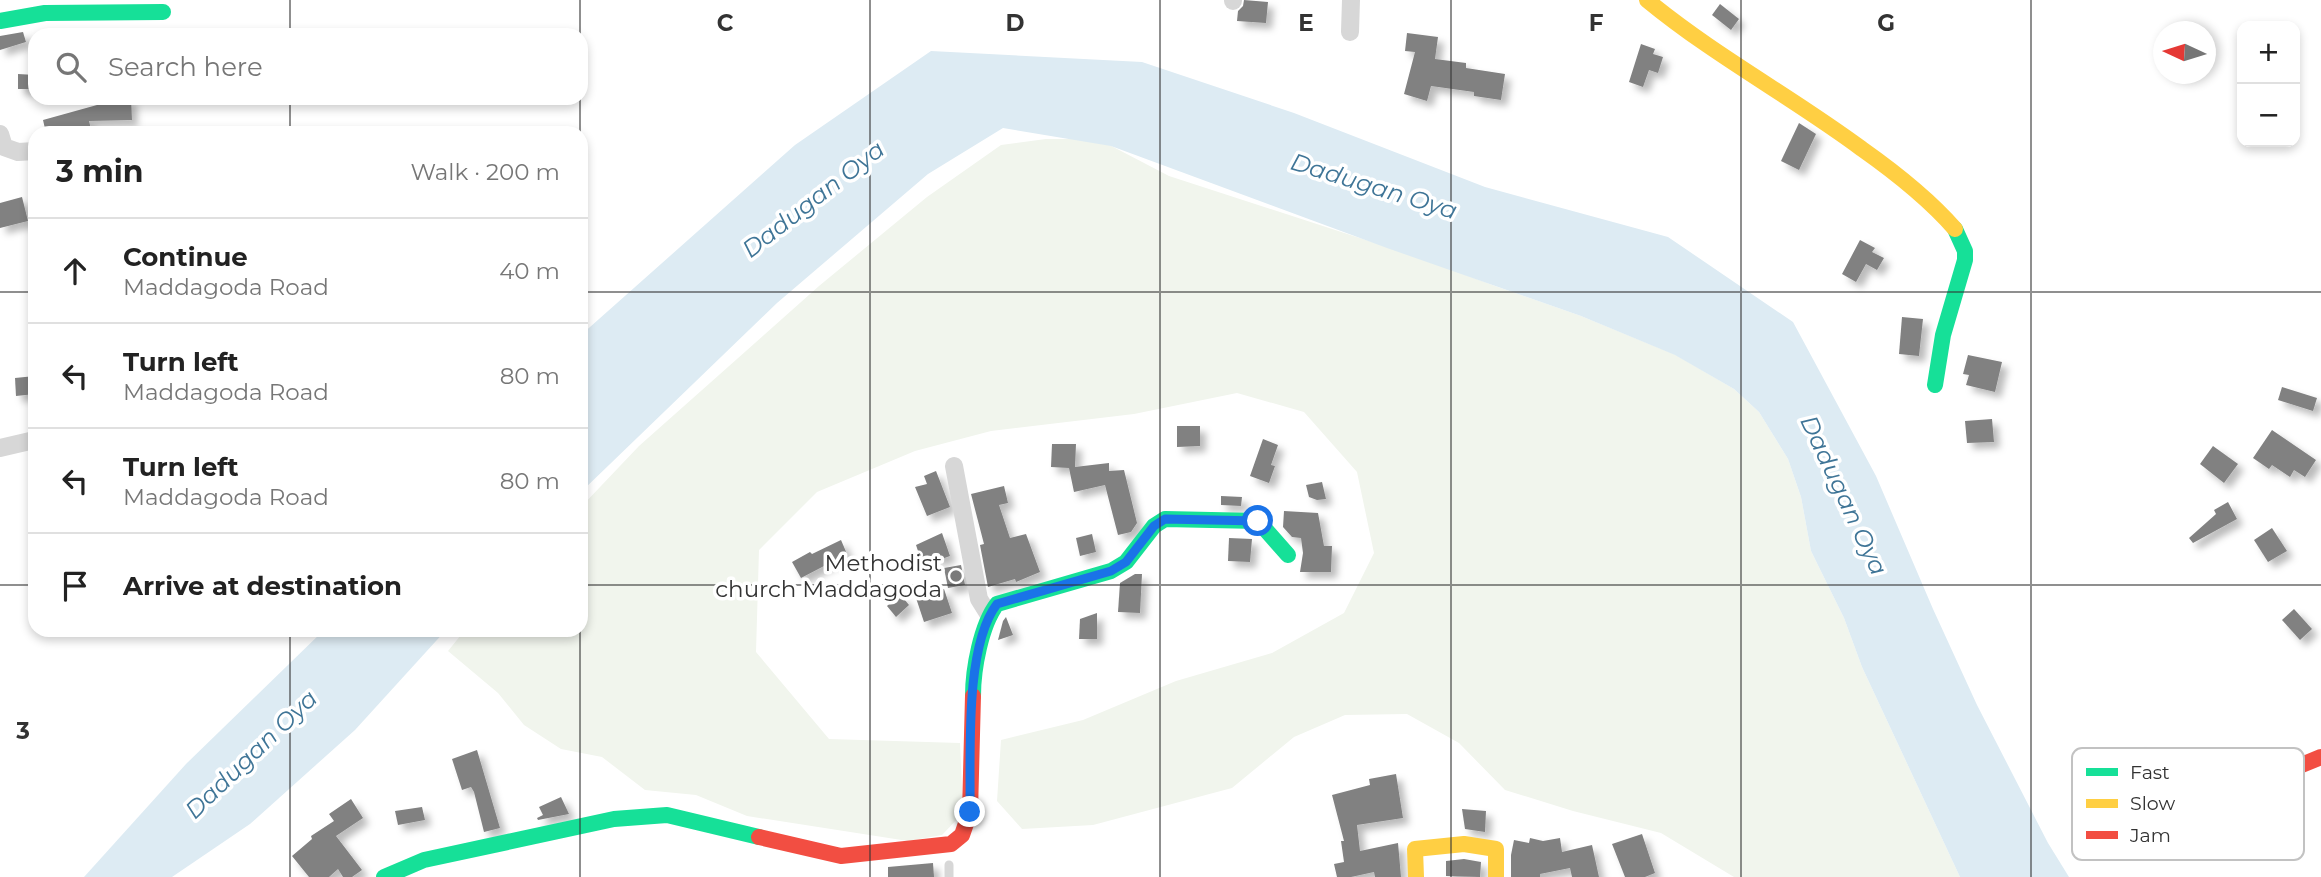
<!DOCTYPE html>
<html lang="en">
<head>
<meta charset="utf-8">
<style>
  :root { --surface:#fff; --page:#f2f2f2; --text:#222; --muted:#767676; --line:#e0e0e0 }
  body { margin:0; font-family:Montserrat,sans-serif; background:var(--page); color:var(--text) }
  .controls { position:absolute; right:21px; top:21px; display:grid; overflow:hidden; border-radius:14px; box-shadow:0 4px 10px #0003 }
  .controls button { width:63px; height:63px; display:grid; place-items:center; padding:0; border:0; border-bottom:2px solid var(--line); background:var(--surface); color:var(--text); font:35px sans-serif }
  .compass { position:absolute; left:2153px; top:21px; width:63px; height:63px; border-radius:50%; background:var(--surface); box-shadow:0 4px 10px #0003; rotate:274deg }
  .stop { position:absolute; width:21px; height:21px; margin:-16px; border:5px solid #1a73e8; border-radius:50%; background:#fff }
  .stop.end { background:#1a73e8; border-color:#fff; box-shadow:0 2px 7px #0008 }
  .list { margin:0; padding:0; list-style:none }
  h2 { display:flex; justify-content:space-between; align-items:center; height:91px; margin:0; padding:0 28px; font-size:30px }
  h2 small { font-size:23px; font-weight:400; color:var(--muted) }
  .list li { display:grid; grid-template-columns:46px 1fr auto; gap:21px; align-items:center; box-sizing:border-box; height:105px; padding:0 28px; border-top:2px solid var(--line) }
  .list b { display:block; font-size:26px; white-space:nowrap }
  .list p { margin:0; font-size:23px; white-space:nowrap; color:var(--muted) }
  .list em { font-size:23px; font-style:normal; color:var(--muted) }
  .icon { flex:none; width:38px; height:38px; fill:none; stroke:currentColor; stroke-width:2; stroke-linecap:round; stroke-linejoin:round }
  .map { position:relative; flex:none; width:2321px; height:877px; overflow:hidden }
  .search { position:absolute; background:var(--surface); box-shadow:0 4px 10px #0003; left:28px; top:28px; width:560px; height:77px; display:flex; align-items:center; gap:18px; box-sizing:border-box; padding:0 24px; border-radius:21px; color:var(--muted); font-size:26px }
  .panel { position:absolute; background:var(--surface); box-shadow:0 4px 10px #0003; left:28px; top:126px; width:560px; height:511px; border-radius:21px }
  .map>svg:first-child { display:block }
  .green { fill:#f1f5ed }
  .water { fill:#ddebf3 }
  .building { fill:#818181; filter:url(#shadow) }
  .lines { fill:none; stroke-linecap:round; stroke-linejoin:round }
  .lane { stroke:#d7d7d7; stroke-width:9 }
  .street { stroke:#d7d7d7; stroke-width:18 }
  .fast { stroke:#16e098; stroke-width:16 }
  .slow { stroke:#ffcf43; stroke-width:16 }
  .jam { stroke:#f24e42; stroke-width:16 }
  .route { stroke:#1a73e8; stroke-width:9 }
  .grid { fill:none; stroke:#333; stroke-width:2; stroke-opacity:0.55 }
  .poi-dot { fill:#7a7a7a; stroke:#fff; stroke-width:2.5 }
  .labels { text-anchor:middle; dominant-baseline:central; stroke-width:7; stroke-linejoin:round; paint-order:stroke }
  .poi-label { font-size:23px; fill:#333; stroke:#fff; text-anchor:end }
  .water-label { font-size:24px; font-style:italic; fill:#3f7597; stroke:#fff }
  .key { fill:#fff; stroke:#c2c2c2; stroke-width:2 }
  .key-label { font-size:19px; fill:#333 }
  .grid-label { font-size:23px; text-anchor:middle; font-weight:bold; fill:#333; stroke:#fff; stroke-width:7; stroke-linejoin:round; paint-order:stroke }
</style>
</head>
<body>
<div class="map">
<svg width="2321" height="877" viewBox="0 0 2321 877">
  <defs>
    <filter id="shadow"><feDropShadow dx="6" dy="6" stdDeviation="3.5" flood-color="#0004"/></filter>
  </defs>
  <rect width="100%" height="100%" fill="#fff"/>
  <path class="green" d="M 1046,139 L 1098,139 L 1169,176 L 1415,256 L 1495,286 L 1581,316 L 1676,355 L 1734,389 L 1759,412 L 1788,459 L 1801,497 L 1811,551 L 1844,618 L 1862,667 L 1960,877 L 1734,877 L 1661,833 L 1573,811 L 1505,790 L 1459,743 L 1407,714 L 1345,715 L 1294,737 L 1232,788 L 1093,825 L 1022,829 L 997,801 L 1001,740 L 1083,720 L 1176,681 L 1272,653 L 1344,613 L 1374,553 L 1357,472 L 1304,412 L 1237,393 L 1134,414 L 991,431 L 915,451 L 817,492 L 759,550 L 756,652 L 829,739 L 960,743 L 963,813 L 942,835 L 908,841 L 747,816 L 696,795 L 645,790 L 602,757 L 561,749 L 524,725 L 498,693 L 448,651 L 465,630 L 581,630 L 581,507 L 639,446 L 819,286 L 927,197 L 1001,145 Z"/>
  <g class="water">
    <path d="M 931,51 L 1142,62 L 1294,113 L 1485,187 L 1668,237 L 1793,322 L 1876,476 L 1933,609 L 1977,705 L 2048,843 L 2069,877 L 1960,877 L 1862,667 L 1844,618 L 1811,551 L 1801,497 L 1788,459 L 1759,412 L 1734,389 L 1675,355 L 1581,316 L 1387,248 L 1111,146 L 1003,128 L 928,174 L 777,303 L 581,492 L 581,335 L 795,145 Z"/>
    <path d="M 324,630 L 446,630 L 355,730 L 250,824 L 172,877 L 84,877 L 186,764 Z"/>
  </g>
  <g class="building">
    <path d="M 1244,0 L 1268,2 L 1266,23 L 1237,21 L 1238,11 L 1243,6 Z"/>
    <path d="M 1720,4 L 1739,19 L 1731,30 L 1712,15 Z"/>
    <path d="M 23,32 L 26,42 L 0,50 L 0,36 Z"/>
    <path d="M 1407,33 L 1438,37 L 1435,59 L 1466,63 L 1466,68 L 1505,74 L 1501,100 L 1474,96 L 1474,92 L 1431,86 L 1427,101 L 1404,94 L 1415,52 L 1405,51 Z"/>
    <path d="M 1641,44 L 1655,49 L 1653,54 L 1663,57 L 1658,73 L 1649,70 L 1643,87 L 1629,82 Z"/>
    <path d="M 18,74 L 35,75 L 35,89 L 18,89 Z"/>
    <path d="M 105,98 L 131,98 L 132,120 L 89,121 L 92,133 L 46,133 L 43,120 L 97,105 L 95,100 Z"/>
    <path d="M 1799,123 L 1816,134 L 1799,170 L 1781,161 Z"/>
    <path d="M 22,197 L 28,221 L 0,228 L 0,203 Z"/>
    <path d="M 1860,240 L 1875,248 L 1872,252 L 1884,258 L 1877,270 L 1866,264 L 1856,282 L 1842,274 Z"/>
    <path d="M 1902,317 L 1923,319 L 1919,356 L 1899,354 Z"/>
    <path d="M 1968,355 L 2002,362 L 1995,392 L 1966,385 L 1969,375 L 1963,374 Z"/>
    <path d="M 35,376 L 35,394 L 16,396 L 15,378 Z"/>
    <path d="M 2282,387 L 2317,398 L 2313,411 L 2278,400 Z"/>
    <path d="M 1992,419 L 1994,442 L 1967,443 L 1965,421 Z"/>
    <path d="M 1177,426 L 1200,426 L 1200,446 L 1177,447 Z"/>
    <path d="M 2272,430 L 2316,460 L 2305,477 L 2294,470 L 2290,477 L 2272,465 L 2269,469 L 2253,458 Z"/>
    <path d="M 1263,439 L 1278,445 L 1271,465 L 1275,466 L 1269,483 L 1250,476 Z"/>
    <path d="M 1052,444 L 1076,444 L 1075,467 L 1109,463 L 1109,471 L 1124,470 L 1137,523 L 1131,532 L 1118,535 L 1105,485 L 1074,492 L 1069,468 L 1051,467 Z"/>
    <path d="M 2213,446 L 2238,464 L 2224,483 L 2200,464 Z"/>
    <path d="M 936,471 L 950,507 L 927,516 L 915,487 L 927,484 L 924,476 Z"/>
    <path d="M 1322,482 L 1326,499 L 1317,500 L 1309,497 L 1306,485 Z"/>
    <path d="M 1004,486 L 1008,503 L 999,505 L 1010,538 L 1026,534 L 1040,572 L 1016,582 L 1015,579 L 988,587 L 980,545 L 984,544 L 971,494 Z"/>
    <path d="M 1221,496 L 1242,497 L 1241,506 L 1221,505 Z"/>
    <path d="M 2228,502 L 2237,519 L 2193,543 L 2189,538 L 2216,514 L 2214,510 Z"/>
    <path d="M 1284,511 L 1318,513 L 1324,546 L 1332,546 L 1331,572 L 1300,572 L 1303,553 L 1301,538 L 1292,537 L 1283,527 Z"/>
    <path d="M 2272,528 L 2287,551 L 2268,562 L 2254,540 Z"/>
    <path d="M 942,533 L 950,556 L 936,561 L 934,555 L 921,560 L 916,545 Z"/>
    <path d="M 1092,534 L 1096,552 L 1080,556 L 1076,538 Z"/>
    <path d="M 1229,538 L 1252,539 L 1250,562 L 1228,561 Z"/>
    <path d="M 841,540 L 847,554 L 801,578 L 792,562 L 810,552 L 812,554 Z"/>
    <path d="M 961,565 L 965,585 L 948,588 L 944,568 Z"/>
    <path d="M 1135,574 L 1142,574 L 1140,613 L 1118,612 L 1120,583 Z"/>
    <path d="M 944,589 L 952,613 L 924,622 L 916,598 Z"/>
    <path d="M 900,594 L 909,605 L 896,617 L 887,606 Z"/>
    <path d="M 2294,609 L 2312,629 L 2300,640 L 2282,620 Z"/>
    <path d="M 1097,613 L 1097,639 L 1079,639 L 1080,619 Z"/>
    <path d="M 1006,617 L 1013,635 L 998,640 L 1003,621 Z"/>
    <path d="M 2140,747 L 2147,760 L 2151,758 L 2163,779 L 2132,796 L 2141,813 L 2119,824 L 2116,817 L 2105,823 L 2096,805 L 2104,801 L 2098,787 L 2137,768 L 2129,754 Z"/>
    <path d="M 477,750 L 500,828 L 484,832 L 474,792 L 471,787 L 462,790 L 452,759 Z"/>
    <path d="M 1396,774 L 1403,818 L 1357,825 L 1360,851 L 1398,843 L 1401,877 L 1375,877 L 1374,872 L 1351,877 L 1337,877 L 1334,864 L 1344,862 L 1341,841 L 1344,841 L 1332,795 L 1370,785 L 1369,779 Z"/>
    <path d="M 561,797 L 569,814 L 538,820 L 537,818 L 543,815 L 539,807 Z"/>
    <path d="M 351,799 L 363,818 L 336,836 L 362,870 L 352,877 L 343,877 L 338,869 L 329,877 L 309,877 L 292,856 L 312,839 L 311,836 L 334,821 L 329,814 Z"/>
    <path d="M 422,807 L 425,820 L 398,825 L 395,811 Z"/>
    <path d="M 1462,809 L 1486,811 L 1485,832 L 1465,829 Z"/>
    <path d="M 1642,834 L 1655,873 L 1645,877 L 1625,877 L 1612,844 Z"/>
    <path d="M 1530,838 L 1543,841 L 1560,838 L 1562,852 L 1592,845 L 1599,877 L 1572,877 L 1570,868 L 1540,874 L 1540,877 L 1511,877 L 1511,855 L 1514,840 L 1529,843 Z"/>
    <path d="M 1464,859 L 1481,862 L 1480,877 L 1446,876 L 1446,861 Z"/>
    <path d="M 933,863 L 934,877 L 888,877 L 888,867 Z"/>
  </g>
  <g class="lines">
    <path class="lane" d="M 949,877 L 949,865"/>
    <g class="street">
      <path d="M 1233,1 L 1233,0"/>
      <path d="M 1350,32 L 1351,0"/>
      <path d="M 0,134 L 4,147 L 18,152 L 35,151"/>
      <path d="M 0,448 L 30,441"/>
      <path d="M 954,466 L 979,599 L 989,615"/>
    </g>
    <g class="fast">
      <path d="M 0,21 L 45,13 L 163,12"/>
      <path d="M 1935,385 L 1943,335 L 1965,260 L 1965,251 L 1955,229"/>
      <path d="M 973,696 C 973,669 981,625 997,604 L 1111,571 L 1126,562 L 1154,526 L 1165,519 L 1258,521 L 1288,555"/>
      <path d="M 384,877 L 424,860 L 614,819 L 667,815 L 759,837"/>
    </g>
    <g class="slow">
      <path d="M 1647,0 C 1715,56 1792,97 1862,149 C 1896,173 1928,198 1955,229"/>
      <path d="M 1416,877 L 1415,849 L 1464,844 L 1496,849 L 1496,877"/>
    </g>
    <g class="jam">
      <path d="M 2173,818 L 2321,757"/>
      <path d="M 759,837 L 841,856 L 951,844 L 962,835 L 970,812 L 973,696"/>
    </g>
  </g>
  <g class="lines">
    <path class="route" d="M 970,812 C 971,757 964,647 997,604 L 1111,571 L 1126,562 L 1154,526 L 1165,519 L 1258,521"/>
  </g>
  <path class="grid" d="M 290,0 L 290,35M 580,0 L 580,35M 870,0 L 870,877M 1160,0 L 1160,877M 1451,0 L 1451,877M 1741,0 L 1741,877M 2031,0 L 2031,877M 290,98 L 290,133M 580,98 L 580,133M 0,292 L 35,292M 581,292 L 2321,292M 0,585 L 35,585M 581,585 L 2321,585M 290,630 L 290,877M 580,630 L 580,877"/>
  <circle class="poi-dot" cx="956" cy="576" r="7"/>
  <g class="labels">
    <g class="poi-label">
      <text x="942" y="563">Methodist<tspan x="942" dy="26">church Maddagoda</tspan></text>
    </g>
    <g class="water-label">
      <text transform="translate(1374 186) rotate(17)">Dadugan Oya</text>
      <text transform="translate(813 199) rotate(-38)">Dadugan Oya</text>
      <text transform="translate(1844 495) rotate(65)">Dadugan Oya</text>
      <text transform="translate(251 754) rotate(-44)">Dadugan Oya</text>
    </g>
  </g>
  <rect x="2072" y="748" width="232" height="112" rx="10" class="key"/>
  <rect x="2086" y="768" width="32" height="8" fill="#16e098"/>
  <rect x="2086" y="799" width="32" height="9" fill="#ffcf43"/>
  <rect x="2086" y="831" width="32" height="8" fill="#f24e42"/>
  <g class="key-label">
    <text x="2130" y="779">Fast</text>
    <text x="2130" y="810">Slow</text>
    <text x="2130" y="842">Jam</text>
  </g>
  <g class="grid-label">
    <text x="725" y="31">C</text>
    <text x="1015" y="31">D</text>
    <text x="1306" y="31">E</text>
    <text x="1596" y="31">F</text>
    <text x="1886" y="31">G</text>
    <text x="23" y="739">3</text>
  </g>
</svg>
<div class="controls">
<button>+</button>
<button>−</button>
</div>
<svg class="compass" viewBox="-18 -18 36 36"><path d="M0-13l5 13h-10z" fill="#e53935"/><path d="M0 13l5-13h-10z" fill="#767676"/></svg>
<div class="stop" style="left:1258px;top:521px"></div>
<div class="stop end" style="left:970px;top:812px"></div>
<div class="search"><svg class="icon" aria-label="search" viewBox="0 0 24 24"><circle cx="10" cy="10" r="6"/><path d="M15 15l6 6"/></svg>Search here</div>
<section class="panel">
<h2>3 min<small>Walk · 200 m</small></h2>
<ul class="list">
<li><svg class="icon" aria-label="ahead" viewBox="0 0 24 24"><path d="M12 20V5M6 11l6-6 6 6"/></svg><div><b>Continue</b><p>Maddagoda Road</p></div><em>40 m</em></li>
<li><svg class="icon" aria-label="left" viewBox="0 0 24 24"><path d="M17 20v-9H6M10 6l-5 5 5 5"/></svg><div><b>Turn left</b><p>Maddagoda Road</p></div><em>80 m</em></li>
<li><svg class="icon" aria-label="left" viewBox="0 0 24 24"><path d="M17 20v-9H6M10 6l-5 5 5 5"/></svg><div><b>Turn left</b><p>Maddagoda Road</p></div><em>80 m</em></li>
<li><svg class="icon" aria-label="arrive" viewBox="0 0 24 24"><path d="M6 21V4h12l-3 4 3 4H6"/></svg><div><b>Arrive at destination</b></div></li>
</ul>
</section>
</div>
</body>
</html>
